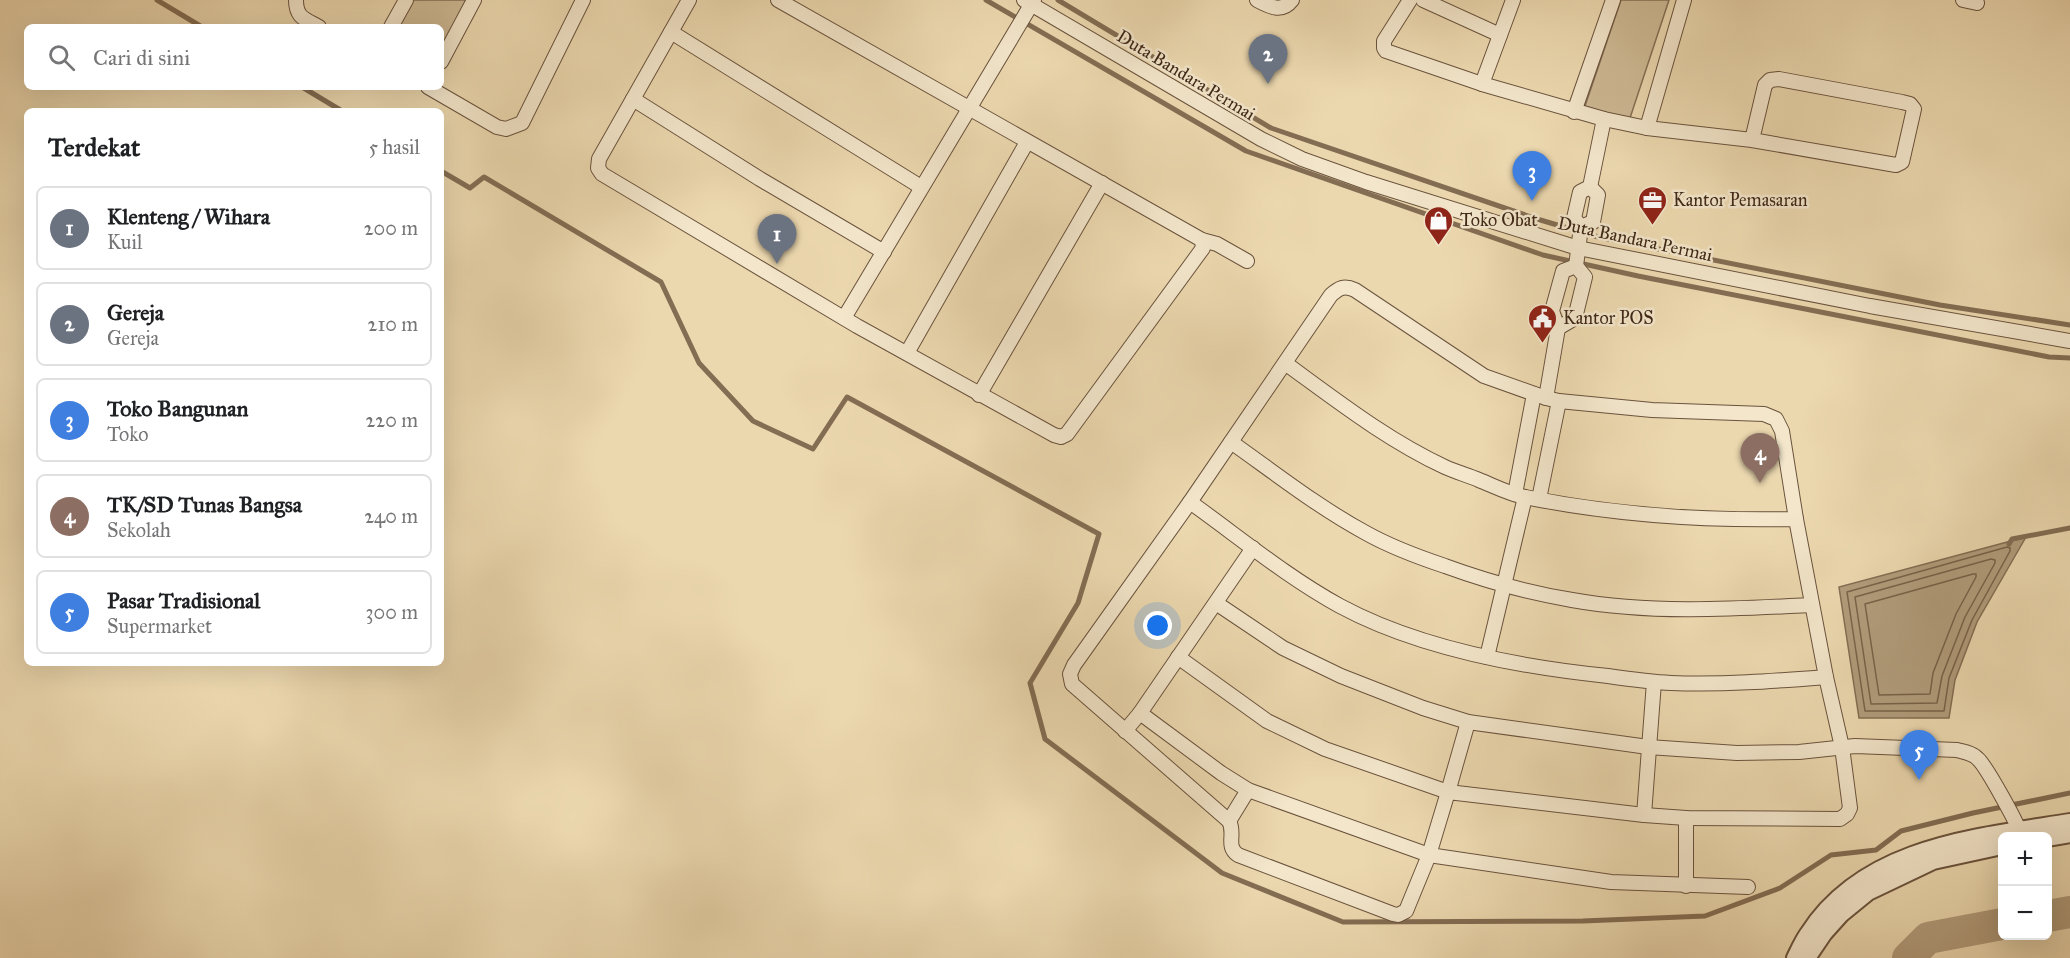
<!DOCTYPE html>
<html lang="id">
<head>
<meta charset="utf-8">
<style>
  :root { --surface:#fff; --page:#f2f2f2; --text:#202124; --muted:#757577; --line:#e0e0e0; --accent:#111827 }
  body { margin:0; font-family:"IM FELL Great Primer",serif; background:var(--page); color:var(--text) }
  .controls { position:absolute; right:18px; bottom:18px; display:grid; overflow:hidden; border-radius:9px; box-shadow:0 6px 24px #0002 }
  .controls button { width:54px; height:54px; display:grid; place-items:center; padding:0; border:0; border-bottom:2px solid var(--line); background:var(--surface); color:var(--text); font:30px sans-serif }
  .you { position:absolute; left:1158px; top:626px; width:21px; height:21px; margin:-15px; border:4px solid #fff; border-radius:50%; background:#1a73e8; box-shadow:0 0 0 9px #1a73e833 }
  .badge { display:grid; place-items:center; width:39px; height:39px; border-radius:50%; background:var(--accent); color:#fff; font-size:20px; font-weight:700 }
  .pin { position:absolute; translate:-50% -50px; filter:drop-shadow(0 2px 3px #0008) }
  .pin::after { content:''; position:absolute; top:32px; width:21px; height:18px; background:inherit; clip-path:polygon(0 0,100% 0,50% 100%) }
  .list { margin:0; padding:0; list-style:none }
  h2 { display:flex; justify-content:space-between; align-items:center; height:78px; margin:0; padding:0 24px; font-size:26px }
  h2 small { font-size:20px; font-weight:400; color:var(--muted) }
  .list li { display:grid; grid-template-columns:39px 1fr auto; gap:18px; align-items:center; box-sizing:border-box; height:84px; margin:0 12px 12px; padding:0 12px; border:2px solid var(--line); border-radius:9px }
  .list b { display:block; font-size:22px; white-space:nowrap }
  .list p { margin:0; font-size:20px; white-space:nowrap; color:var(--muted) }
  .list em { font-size:20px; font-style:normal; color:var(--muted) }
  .icon { flex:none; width:33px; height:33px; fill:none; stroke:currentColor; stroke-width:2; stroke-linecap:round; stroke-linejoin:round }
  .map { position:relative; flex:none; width:2070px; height:958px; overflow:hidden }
  .search { position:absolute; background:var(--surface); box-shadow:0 6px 24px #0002; left:24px; top:24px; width:420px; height:66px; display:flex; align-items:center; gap:15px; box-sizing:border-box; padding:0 21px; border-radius:9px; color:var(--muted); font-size:22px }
  .panel { position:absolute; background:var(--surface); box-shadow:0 6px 24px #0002; left:24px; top:108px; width:420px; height:558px; border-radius:9px }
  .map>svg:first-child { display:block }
  .green { fill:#ceba95; stroke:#867056; stroke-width:1.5 }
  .water { fill:#b19c7b; stroke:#836d53; stroke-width:1.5 }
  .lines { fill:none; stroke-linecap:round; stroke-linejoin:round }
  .shore { stroke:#786249; stroke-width:1.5 }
  .stream { stroke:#836d53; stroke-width:5 }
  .river { stroke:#b19c7b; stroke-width:32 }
  .minor-casing { stroke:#6a533d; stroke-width:16 }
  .tertiary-casing { stroke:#6a533d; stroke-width:20 }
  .minor { stroke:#f3e6cb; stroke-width:14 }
  .tertiary { stroke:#f3e6cb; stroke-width:16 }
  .labels { text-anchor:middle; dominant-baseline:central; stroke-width:5; stroke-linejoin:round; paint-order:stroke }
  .street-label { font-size:18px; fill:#3e2717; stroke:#f3e6cb }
  .poi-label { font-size:18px; fill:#3e2717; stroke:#f3e6cb; text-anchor:start }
</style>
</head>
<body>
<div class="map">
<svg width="2070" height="958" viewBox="0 0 2070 958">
  <rect width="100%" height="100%" fill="#ecd8af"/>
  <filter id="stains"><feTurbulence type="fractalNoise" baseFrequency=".00333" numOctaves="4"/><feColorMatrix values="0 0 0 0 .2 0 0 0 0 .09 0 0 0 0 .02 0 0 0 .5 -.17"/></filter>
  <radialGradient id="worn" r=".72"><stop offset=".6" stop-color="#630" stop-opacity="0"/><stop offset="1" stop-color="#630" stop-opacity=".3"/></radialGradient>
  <g class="green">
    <path d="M 412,0 L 469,0 L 441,50 L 441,27 L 396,27 Z"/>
    <path d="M 1621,0 L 1669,0 L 1629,121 L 1585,106 Z"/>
  </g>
  <path class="water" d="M 2026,537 L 1977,622 L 1955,680 L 1949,718 L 1859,718 L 1839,587 Z"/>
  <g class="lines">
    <g class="shore">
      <path d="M 2007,547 L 2010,548 L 2010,551 L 1972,620 L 1949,678 L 1944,711 L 1865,711 L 1847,592 Z"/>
      <path d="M 1991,559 L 1995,560 L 1995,563 L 1965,617 L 1942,676 L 1937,703 L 1871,704 L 1855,597 Z"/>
      <path d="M 1973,574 L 1976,574 L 1976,577 L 1956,614 L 1933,673 L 1930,694 L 1879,695 L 1865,604 Z"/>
    </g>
    <g class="stream">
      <path d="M 157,0 L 202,27"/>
      <path d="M 986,0 L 1246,151 L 1543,255 L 1638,276 L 2049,357 L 2070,358"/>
      <path d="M 1058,0 L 1271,128 L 1537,219 L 1598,237 L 1940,305 L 2070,325"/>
      <path d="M 302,87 L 342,111"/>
      <path d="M 441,171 L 470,188 L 484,177 L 661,282 L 699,363 L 753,421 L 813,449 L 847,397 L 1099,534 L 1078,603 L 1030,683 L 1045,739 L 1222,873 L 1343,922 L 1583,921 L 1705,916 L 1780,888 L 1831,855 L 1876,850 L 1901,831 L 1973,813 L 2070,793"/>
      <path d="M 2009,544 L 2012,539 L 2070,528"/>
    </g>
    <g class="river">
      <path d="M 2048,916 L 2070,912"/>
      <path d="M 1908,958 L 1928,938 L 2002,924"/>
    </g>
    <defs>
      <g id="minor">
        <path d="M 296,0 C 296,18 305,19 319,27"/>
        <path d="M 689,0 L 599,159 L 598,168 L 602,174 L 857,326 L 1054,435 L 1061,437 L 1067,434 L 1203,248 L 1202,240"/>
        <path d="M 778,0 L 1202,240 L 1217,244 L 1247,261"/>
        <path d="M 1024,0 L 1261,139 L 1302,159 L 1366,182 L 1578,248 L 1870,306 L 2070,341"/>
        <path d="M 1257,0 C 1270,7 1282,13 1292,0"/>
        <path d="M 1410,0 L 1384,41 L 1384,48 L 1386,51 L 1482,84 L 1604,119 L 1647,128 L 1752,140 L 1896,165 L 1902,162 L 1914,109 L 1910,104 L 1902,102 L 1779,79 L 1770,80 L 1765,85 L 1752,140"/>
        <path d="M 1423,0 L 1500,35"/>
        <path d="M 1963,0 L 1977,3"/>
        <path d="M 391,27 L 406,0"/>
        <path d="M 671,32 L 921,187"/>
        <path d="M 441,62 L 474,0"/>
        <path d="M 1482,84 L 1513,0"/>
        <path d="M 428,87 L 497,127 L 506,129 L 522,123 L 583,0"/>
        <path d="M 633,99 L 760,179 L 884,252"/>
        <path d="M 1574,112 L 1613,0"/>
        <path d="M 1647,128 L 1684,0"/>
        <path d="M 1590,187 L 1604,119"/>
        <path d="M 1581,227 L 1574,218 L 1580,192 L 1590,187"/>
        <path d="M 844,318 L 1034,0"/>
        <path d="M 1558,328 L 1575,318 L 1585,277 L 1576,266 L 1581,227 L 1593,222 L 1598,195 L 1590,187"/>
        <path d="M 907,353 L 1027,142"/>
        <path d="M 1285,363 C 1336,400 1387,440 1445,467 C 1456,472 1467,475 1479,480 C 1494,486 1509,494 1525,497 C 1614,515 1706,521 1796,519 L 1826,677 L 1842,747 L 1850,808 L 1847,814 L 1840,819 L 1686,818 L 1644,815 L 1448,792 L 1429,855 L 1611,882 L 1748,887"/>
        <path d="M 979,395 L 1102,183"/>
        <path d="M 1546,398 L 1559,401 L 1652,410 L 1764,414 L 1776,419 L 1782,431 L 1796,519"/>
        <path d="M 1231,442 C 1275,473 1318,507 1366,533 C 1391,547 1418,557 1445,566 C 1486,581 1530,593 1572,600 C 1651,614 1733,609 1812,605"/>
        <path d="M 1515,494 L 1534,394"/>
        <path d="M 1539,499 L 1559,401"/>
        <path d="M 1190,502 C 1239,537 1287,577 1340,606 C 1418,648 1520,667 1608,676 C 1629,679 1650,682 1671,683 C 1723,685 1774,681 1826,677"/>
        <path d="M 1216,603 L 1283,648 L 1341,676 L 1423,708 L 1468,722 L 1648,747 L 1737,753 L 1799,752 L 1855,746 L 1957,750 C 1964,752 1973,753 1978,759 C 1986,766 2020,827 2021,836"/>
        <path d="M 1178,657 L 1267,721 L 1325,749 L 1448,792 L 1468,722"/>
        <path d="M 1487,657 L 1525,497"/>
        <path d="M 1140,713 L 1221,773 L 1248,790 L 1429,855 L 1406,911 L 1398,915 L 1393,914 L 1238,855 C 1225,846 1236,834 1229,821 L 1072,684 L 1070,674 L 1074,665 L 1190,502 L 1331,295 C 1339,288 1344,285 1355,290 L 1484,376 L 1546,398 L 1558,328 L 1552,311 L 1563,271 L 1576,266"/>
        <path d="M 1125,731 L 1140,713 L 1253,548"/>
        <path d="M 1644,815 L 1654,682"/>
        <path d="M 1686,818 L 1686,886"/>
        <path d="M 1229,821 L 1248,790"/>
      </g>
      <g id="tertiary">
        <path d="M 2048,838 L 2070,834"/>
        <path d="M 1795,958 C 1799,950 1803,941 1808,934 C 1864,846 1977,837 2070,822"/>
        <path d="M 1807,958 L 1824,933 L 1841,914 L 1868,892 L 1933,861 L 2002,846"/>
      </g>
    </defs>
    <use href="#minor" class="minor-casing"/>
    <use href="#tertiary" class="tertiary-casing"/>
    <use href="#minor" class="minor"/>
    <use href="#tertiary" class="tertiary"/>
  </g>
  <defs>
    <symbol id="office-pin" viewBox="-11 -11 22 30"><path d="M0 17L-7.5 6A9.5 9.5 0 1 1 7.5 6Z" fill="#8f2418" stroke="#f3e6cb"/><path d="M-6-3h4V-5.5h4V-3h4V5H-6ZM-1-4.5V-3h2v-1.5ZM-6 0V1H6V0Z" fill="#fff"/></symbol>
    <symbol id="shop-pin" viewBox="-11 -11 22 30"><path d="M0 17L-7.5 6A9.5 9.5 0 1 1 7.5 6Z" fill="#8f2418" stroke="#f3e6cb"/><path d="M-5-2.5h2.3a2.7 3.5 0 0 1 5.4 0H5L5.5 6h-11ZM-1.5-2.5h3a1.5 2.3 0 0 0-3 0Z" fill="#fff"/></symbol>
    <symbol id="civic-pin" viewBox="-11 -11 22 30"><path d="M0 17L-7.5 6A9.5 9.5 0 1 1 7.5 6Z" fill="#8f2418" stroke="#f3e6cb"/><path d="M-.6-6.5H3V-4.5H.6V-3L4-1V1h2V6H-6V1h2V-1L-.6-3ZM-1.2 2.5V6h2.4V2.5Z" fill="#fff"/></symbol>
  </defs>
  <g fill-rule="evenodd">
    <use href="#office-pin" x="1636" y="184" width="33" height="45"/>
    <use href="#shop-pin" x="1422" y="204" width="33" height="45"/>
    <use href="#civic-pin" x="1526" y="302" width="33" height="45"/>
  </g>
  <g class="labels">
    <g class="street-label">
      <text transform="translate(1186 75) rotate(31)">Duta Bandara Permai</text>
      <text transform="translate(1635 239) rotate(12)">Duta Bandara Permai</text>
    </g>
    <g class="poi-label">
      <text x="1673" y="200">Kantor Pemasaran</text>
      <text x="1460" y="220">Toko Obat</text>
      <text x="1563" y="318">Kantor POS</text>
    </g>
  </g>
  <rect width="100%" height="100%" filter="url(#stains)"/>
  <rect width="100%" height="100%" fill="url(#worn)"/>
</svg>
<div class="controls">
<button>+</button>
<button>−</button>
</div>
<div class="you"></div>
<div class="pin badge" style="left:777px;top:264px;background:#6b7280">1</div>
<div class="pin badge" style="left:1268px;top:84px;background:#6b7280">2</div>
<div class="pin badge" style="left:1532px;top:201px;background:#3f7fe0">3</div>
<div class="pin badge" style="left:1760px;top:483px;background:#8d6e63">4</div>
<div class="pin badge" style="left:1919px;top:780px;background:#3f7fe0">5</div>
<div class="search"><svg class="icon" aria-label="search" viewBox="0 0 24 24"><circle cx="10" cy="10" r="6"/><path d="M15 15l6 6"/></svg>Cari di sini</div>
<section class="panel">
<h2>Terdekat<small>5 hasil</small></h2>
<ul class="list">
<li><span class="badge" style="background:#6b7280">1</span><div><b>Klenteng / Wihara</b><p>Kuil</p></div><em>200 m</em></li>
<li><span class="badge" style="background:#6b7280">2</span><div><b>Gereja</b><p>Gereja</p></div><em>210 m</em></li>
<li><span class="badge" style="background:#3f7fe0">3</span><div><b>Toko Bangunan</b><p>Toko</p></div><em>220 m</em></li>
<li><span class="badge" style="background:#8d6e63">4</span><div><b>TK/SD Tunas Bangsa</b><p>Sekolah</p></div><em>240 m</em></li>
<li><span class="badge" style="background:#3f7fe0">5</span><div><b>Pasar Tradisional</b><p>Supermarket</p></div><em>300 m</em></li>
</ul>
</section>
</div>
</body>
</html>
